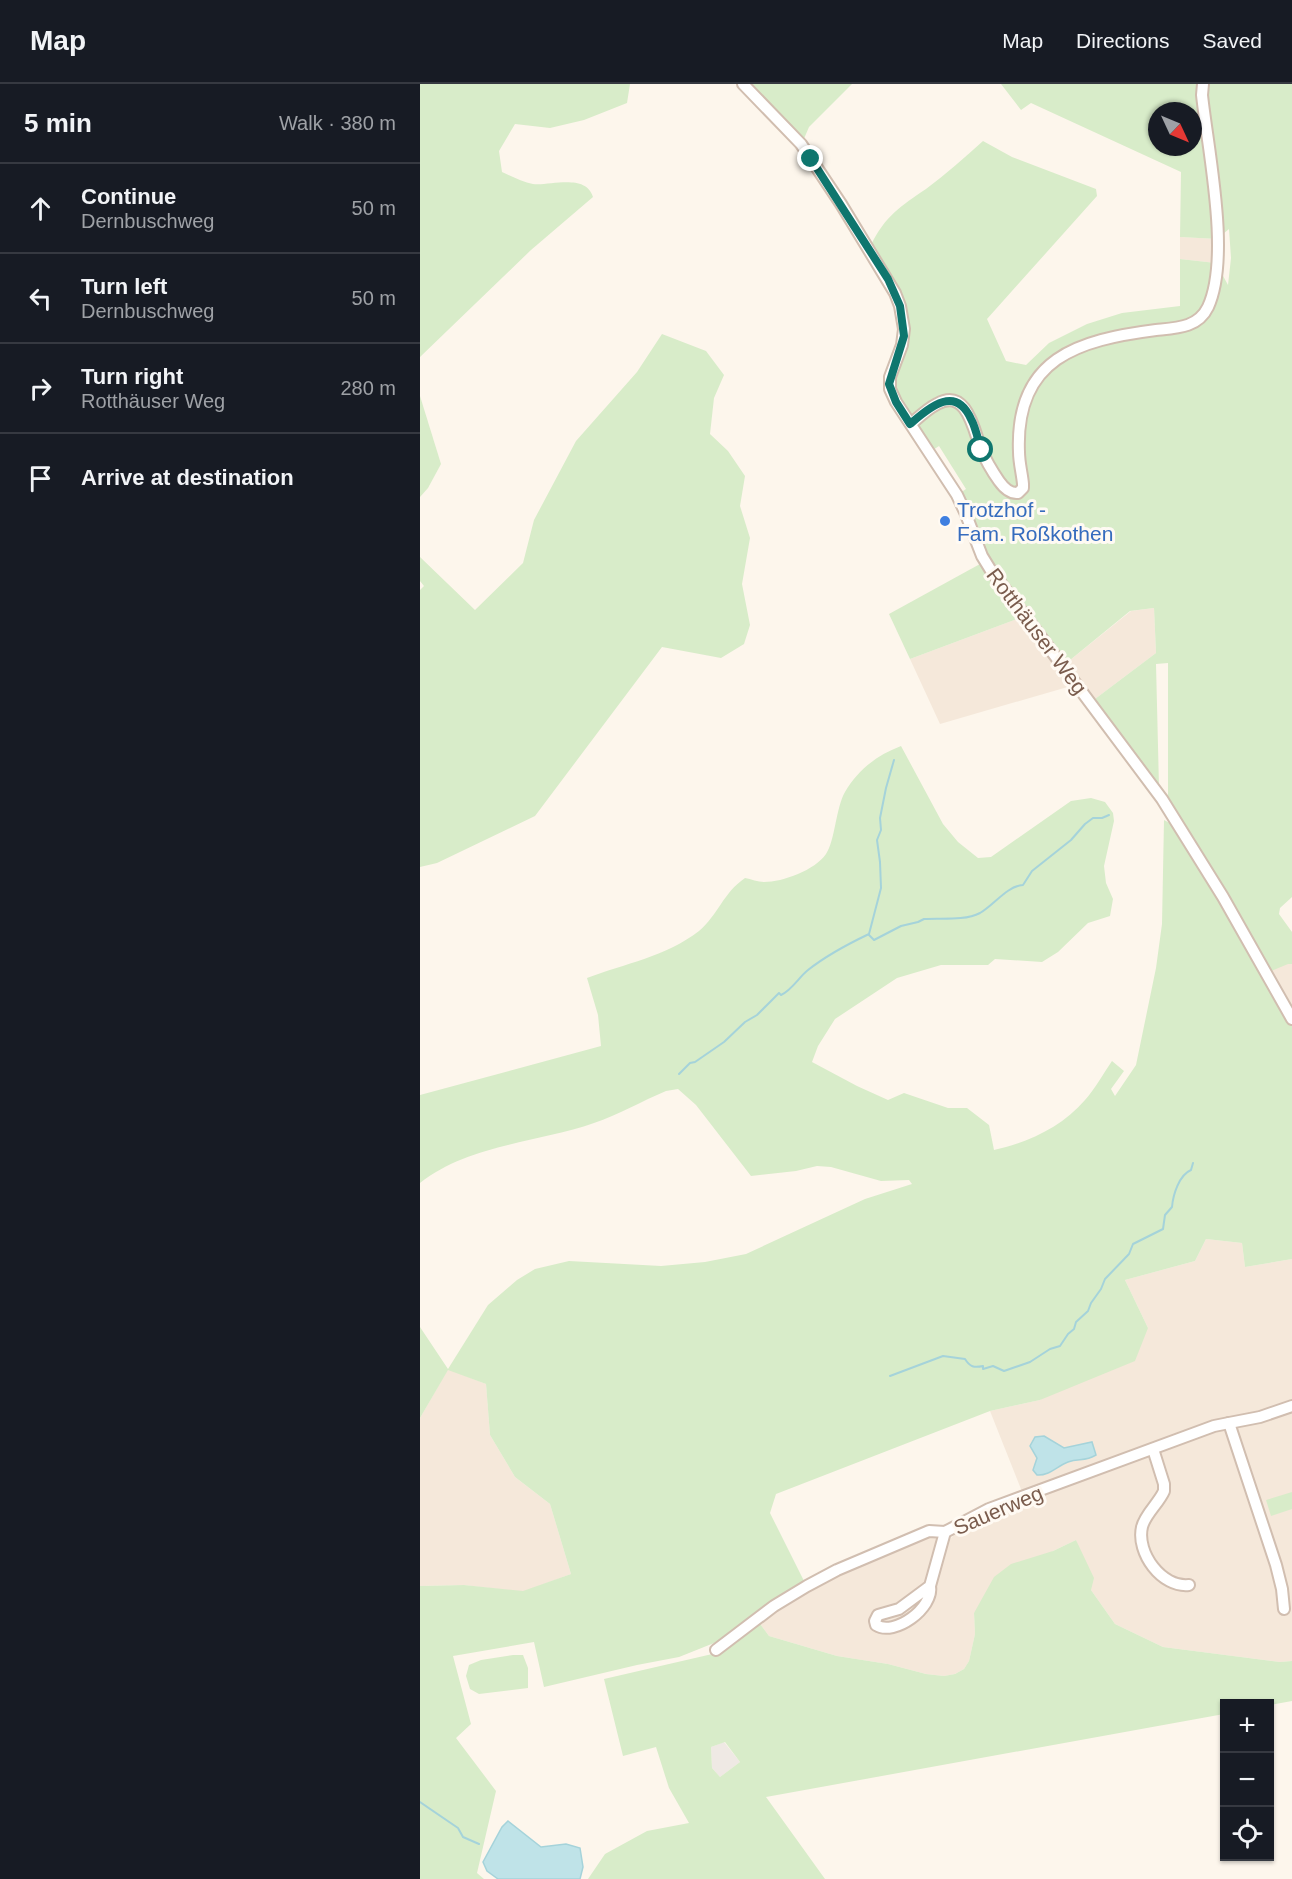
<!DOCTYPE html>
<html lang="en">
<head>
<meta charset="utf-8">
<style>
  :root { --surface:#171b24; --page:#242831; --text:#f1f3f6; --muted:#9ea1a6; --line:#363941 }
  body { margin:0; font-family:Arial,sans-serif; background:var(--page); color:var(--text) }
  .controls { position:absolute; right:18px; bottom:18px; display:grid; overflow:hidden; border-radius:0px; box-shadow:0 2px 4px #0004 }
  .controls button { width:54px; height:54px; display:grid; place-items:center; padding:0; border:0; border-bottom:2px solid var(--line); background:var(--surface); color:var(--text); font:30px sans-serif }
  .compass { position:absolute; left:728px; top:18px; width:54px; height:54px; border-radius:50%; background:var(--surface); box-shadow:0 2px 4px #0004; rotate:134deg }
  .stop { position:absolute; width:18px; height:18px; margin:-14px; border:4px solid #0f766e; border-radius:50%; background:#fff }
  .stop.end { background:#0f766e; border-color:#fff; box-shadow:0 2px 6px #0008 }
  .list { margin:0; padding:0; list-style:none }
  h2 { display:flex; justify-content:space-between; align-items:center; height:78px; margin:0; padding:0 24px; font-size:26px }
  h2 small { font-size:20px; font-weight:400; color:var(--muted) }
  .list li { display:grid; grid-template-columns:39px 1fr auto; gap:18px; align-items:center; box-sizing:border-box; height:90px; padding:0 24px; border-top:2px solid var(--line) }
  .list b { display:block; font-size:22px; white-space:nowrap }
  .list p { margin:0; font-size:20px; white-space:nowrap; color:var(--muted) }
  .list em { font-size:20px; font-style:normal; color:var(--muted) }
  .icon { flex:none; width:33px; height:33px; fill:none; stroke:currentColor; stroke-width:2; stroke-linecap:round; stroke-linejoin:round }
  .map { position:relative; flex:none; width:872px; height:1795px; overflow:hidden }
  header { display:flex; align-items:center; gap:36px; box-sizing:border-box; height:84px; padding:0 30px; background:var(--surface); border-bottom:2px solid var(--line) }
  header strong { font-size:28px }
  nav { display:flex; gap:33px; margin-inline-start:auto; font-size:21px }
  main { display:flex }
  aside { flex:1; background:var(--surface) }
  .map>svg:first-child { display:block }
  .residential { fill:#f5e8da }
  .industrial { fill:#efe9e4 }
  .green { fill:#d8ecc9; fill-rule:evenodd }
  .water { fill:#bfe3e8; stroke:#a5d3da; stroke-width:1.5 }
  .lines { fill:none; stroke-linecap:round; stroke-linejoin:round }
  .stream { stroke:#a5d3da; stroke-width:2 }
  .minor-casing { stroke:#d1beb0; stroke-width:14 }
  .minor { stroke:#fff; stroke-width:10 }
  .route { stroke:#0f766e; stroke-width:8 }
  .shop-dot { fill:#3f7fe0; stroke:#fffaf3; stroke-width:2 }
  .labels { text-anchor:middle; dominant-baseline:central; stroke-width:6; stroke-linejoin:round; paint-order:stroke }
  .shop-label { font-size:21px; fill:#366cbe; stroke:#fffaf3; text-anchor:start }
  .street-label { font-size:21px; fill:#7a5c4d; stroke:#fffaf3 }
</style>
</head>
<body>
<header>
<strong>Map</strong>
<nav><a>Map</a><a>Directions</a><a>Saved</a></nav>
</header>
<main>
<aside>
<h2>5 min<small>Walk · 380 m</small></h2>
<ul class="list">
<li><svg class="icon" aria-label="ahead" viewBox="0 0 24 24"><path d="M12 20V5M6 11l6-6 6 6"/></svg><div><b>Continue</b><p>Dernbuschweg</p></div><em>50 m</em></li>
<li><svg class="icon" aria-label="left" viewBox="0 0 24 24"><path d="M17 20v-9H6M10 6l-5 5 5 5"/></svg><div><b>Turn left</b><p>Dernbuschweg</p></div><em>50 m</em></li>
<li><svg class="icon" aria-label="right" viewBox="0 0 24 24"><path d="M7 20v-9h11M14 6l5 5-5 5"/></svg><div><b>Turn right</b><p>Rotthäuser Weg</p></div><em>280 m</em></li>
<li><svg class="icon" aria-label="arrive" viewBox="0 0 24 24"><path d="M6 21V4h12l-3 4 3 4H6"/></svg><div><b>Arrive at destination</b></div></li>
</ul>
</aside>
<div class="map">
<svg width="872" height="1795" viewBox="0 0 872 1795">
  <rect width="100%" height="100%" fill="#fdf6ec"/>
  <g class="residential">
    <path d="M 760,153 L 797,155 L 796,179 L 760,175 Z"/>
    <path d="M 734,524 L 736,569 L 671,618 L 644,581 L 711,527 Z"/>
    <path d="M 597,535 L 651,602 L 520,640 L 490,575 Z"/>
    <path d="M 872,875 L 872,928 L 849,888 Z"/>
    <path d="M 786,1155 L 822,1159 L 825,1183 L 872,1175 L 872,1577 L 860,1578 L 743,1563 L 695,1540 L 671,1506 L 656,1456 L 633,1467 L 554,1529 L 555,1550 L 549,1577 L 544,1585 L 535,1590 L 524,1592 L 506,1590 L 468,1580 L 417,1572 L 349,1552 L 338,1537 L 417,1488 L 511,1453 L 530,1455 L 540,1445 L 603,1410 L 570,1327 L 620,1316 L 728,1244 L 705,1196 L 775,1177 Z"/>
    <path d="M 28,1285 L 66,1300 L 70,1351 L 95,1393 L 130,1420 L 151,1490 L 103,1508 L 44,1501 L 0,1502 L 0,1334 Z"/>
  </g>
  <path class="industrial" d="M 304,1658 L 320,1678 L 300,1693 L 292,1684 L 291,1663 Z"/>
  <g class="green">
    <path d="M 0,0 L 210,0 L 207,19 L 164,36 L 130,44 L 95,40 L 79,67 L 82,88 C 91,92 103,98 113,100 C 130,102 166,89 173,113 L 111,166 L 0,273 Z"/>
    <path d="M 328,0 L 432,0 L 389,43 L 383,57 L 377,48 Z"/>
    <path d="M 581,0 L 872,0 L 872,813 L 860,824 L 859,830 L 872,848 L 872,880 L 868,880 L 849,888 L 748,715 L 748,579 L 736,580 L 739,703 L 671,618 L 736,569 L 734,524 L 710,527 L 644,581 L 565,471 L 540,409 L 546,405 L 519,362 L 513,366 L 480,321 L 473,301 L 485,224 L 473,194 L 451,161 C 465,132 481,122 506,105 C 526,90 545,73 563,57 L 592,73 L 676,105 L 677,112 L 567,235 L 586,277 L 606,281 L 629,259 L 667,240 L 702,229 L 760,222 L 760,175 L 796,179 L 808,201 L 811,174 L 809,145 L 797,155 L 760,153 L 761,88 L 611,19 L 601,26 ZM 737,27 L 773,27 L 773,63 L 737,63 Z"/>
    <path d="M 242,250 L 286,267 L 304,291 L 294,314 L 290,350 L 308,367 L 325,392 L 320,422 L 330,454 L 322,500 L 330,541 L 324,560 L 301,574 L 242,563 L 115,732 L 17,779 L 0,783 L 0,506 L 4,502 L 0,497 L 0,473 L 55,526 L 103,479 L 114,436 L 156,357 L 217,288 Z"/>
    <path d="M 0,312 L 21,380 L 8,404 L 0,413 Z"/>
    <path d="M 560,480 L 597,535 L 490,575 L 469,530 Z"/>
    <path d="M 481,662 L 523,740 L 538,758 L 558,774 L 571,773 L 651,717 L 671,714 L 685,718 L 693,729 L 694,737 L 684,782 L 686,799 L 693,815 L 690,832 L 668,839 L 638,868 L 622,878 L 575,875 L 568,881 L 521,881 L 477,894 L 415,935 L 398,962 L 392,978 L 437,1002 L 468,1016 L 484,1009 L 528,1024 L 547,1024 L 569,1041 L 574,1066 C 607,1059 642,1043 665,1016 C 675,1005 683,990 692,977 L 704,987 L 691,1005 L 695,1012 L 716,981 L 736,884 L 742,840 L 744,736 L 757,743 L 872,942 L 872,1175 L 825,1183 L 822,1159 L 786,1155 L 775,1177 L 705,1196 L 728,1244 L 715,1277 L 620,1316 L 570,1327 L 356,1410 L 350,1429 L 385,1499 L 304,1555 L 259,1573 L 217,1581 L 124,1603 L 114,1558 L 33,1572 L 51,1640 L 36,1654 L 76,1707 L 57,1789 L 64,1795 L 0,1795 L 0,1502 L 44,1501 L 103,1507 L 151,1490 L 130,1420 L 95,1393 L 70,1351 L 66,1300 L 28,1286 L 0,1334 L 0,1243 L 28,1285 L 68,1221 L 97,1196 L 115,1185 L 149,1177 L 241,1182 L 285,1178 L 326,1170 L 445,1115 L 492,1100 L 489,1096 L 461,1097 L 411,1083 L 397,1082 L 376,1087 L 331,1092 L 276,1021 L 258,1005 L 246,1007 C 222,1017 198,1031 174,1039 C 117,1059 49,1060 0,1099 L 0,1011 L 181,962 L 178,931 L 167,894 C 204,880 247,872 279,847 C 298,831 303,809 325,794 C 331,795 338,798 344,798 C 363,798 395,786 406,770 C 415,757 416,723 425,708 C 438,686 457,671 481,662 Z"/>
    <path d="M 872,1408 L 872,1425 L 851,1432 L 846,1416 Z"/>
    <path d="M 656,1456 L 674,1494 L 671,1506 L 695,1540 L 743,1563 L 860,1578 L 872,1577 L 872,1617 L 850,1621 L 850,1620 L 804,1620 L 804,1630 L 346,1713 L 405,1795 L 168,1795 L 185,1770 L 227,1747 L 269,1739 L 249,1704 L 236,1663 L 203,1672 L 184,1595 L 301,1568 L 338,1537 L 349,1552 L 417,1572 L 468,1580 L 506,1590 L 524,1592 L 535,1590 L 544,1585 L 549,1577 L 555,1550 L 554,1529 L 574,1493 L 591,1480 L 633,1467 ZM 305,1658 L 320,1678 L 300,1693 L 292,1684 L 291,1663 Z"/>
    <path d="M 93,1571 L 103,1571 L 108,1584 L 108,1604 L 59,1610 L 50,1605 L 46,1592 L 49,1581 L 61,1576 Z"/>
  </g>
  <g class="water">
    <path d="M 624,1352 L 644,1364 L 672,1358 L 676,1371 C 665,1378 659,1374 648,1378 C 637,1382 629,1392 617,1391 L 613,1386 L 617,1374 L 610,1362 L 615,1353 Z"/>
    <path d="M 88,1737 L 121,1763 L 146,1760 L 160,1764 L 163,1783 L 160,1795 L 78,1795 L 67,1787 L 63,1778 L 82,1743 Z"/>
  </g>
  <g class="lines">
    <g class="stream">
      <path d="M 449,851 L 454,856 L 481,842 L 498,838 L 504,835 C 521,834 545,837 560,829 C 574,821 587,802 603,801 L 612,787 L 651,756 L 665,740 L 673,734 L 682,734 L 689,731"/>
      <path d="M 259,990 L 270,979 L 275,978 L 304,958 L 325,938 L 337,931 L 359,909 L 361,911 C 372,906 379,893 388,886 C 407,871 428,860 449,850 L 461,804 L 460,778 L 457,756 L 461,746 L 460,734 L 466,704 L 474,676"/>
      <path d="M 470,1292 L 523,1272 L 545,1275 C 550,1283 554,1284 563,1282 L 563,1285 L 573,1282 L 584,1287 L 610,1278 L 630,1265 L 640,1262 L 648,1250 L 654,1245 L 656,1238 L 668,1227 L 671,1219 L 681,1205 L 685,1195 L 709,1170 L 713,1160 L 743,1145 L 745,1131 L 752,1123 C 753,1111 759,1091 771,1086 L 773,1079"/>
      <path d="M 0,1718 L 38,1744 L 43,1753 L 59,1760"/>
    </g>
    <defs>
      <g id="minor">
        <path d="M 323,0 L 381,60 L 421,120 L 475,209 L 480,222 L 484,245 L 482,261 L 470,293 L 470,305 L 476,318 L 537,411 L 545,428 L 562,472 L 570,485 L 742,715 L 803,813 L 872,935"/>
        <path d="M 491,340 C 499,333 507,325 517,320 C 547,303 554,347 561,365 C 566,377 572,387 579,397 C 584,404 590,410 598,409 L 603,404 L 603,400 C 602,389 599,379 599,368 C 595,274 658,256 736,246 C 756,244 778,244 788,223 C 811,173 788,67 782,11 L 783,0"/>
        <path d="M 733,1365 L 744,1400 L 744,1407 C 739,1419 725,1430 722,1443 C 716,1469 742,1504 769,1501"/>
        <path d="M 510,1502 L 479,1525 L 458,1531 L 455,1537 L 456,1541 C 474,1553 514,1524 510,1502 L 525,1448"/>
        <path d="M 864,1525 L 862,1505 L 856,1481 L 809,1339 L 840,1333 L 872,1322"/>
        <path d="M 296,1566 L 354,1522 L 387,1502 L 417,1486 L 509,1447 L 525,1448 L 569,1425 L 794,1342 L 809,1339"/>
      </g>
    </defs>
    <use href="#minor" class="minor-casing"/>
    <use href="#minor" class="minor"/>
  </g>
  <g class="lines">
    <path class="route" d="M 391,75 L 468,195 L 480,222 L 484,252 L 469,300 L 476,318 L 490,340 C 509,324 535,300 551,335 C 556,344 558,356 561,366"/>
  </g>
  <circle class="shop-dot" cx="525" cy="437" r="6"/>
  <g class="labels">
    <g class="shop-label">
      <text x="537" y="425">Trotzhof -<tspan x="537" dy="24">Fam. Roßkothen</tspan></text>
    </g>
    <g class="street-label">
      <text transform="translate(617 547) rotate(53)">Rotthäuser Weg</text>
      <text transform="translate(578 1426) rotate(-23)">Sauerweg</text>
    </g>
  </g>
</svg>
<div class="controls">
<button>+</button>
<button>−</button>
<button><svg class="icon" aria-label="locate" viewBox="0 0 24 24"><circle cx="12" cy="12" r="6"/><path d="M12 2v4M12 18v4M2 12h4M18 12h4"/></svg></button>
</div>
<svg class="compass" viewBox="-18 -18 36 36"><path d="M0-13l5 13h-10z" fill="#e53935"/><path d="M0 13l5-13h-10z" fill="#9ea1a6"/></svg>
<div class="stop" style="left:561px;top:366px"></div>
<div class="stop end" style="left:391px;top:75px"></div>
</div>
</main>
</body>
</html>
